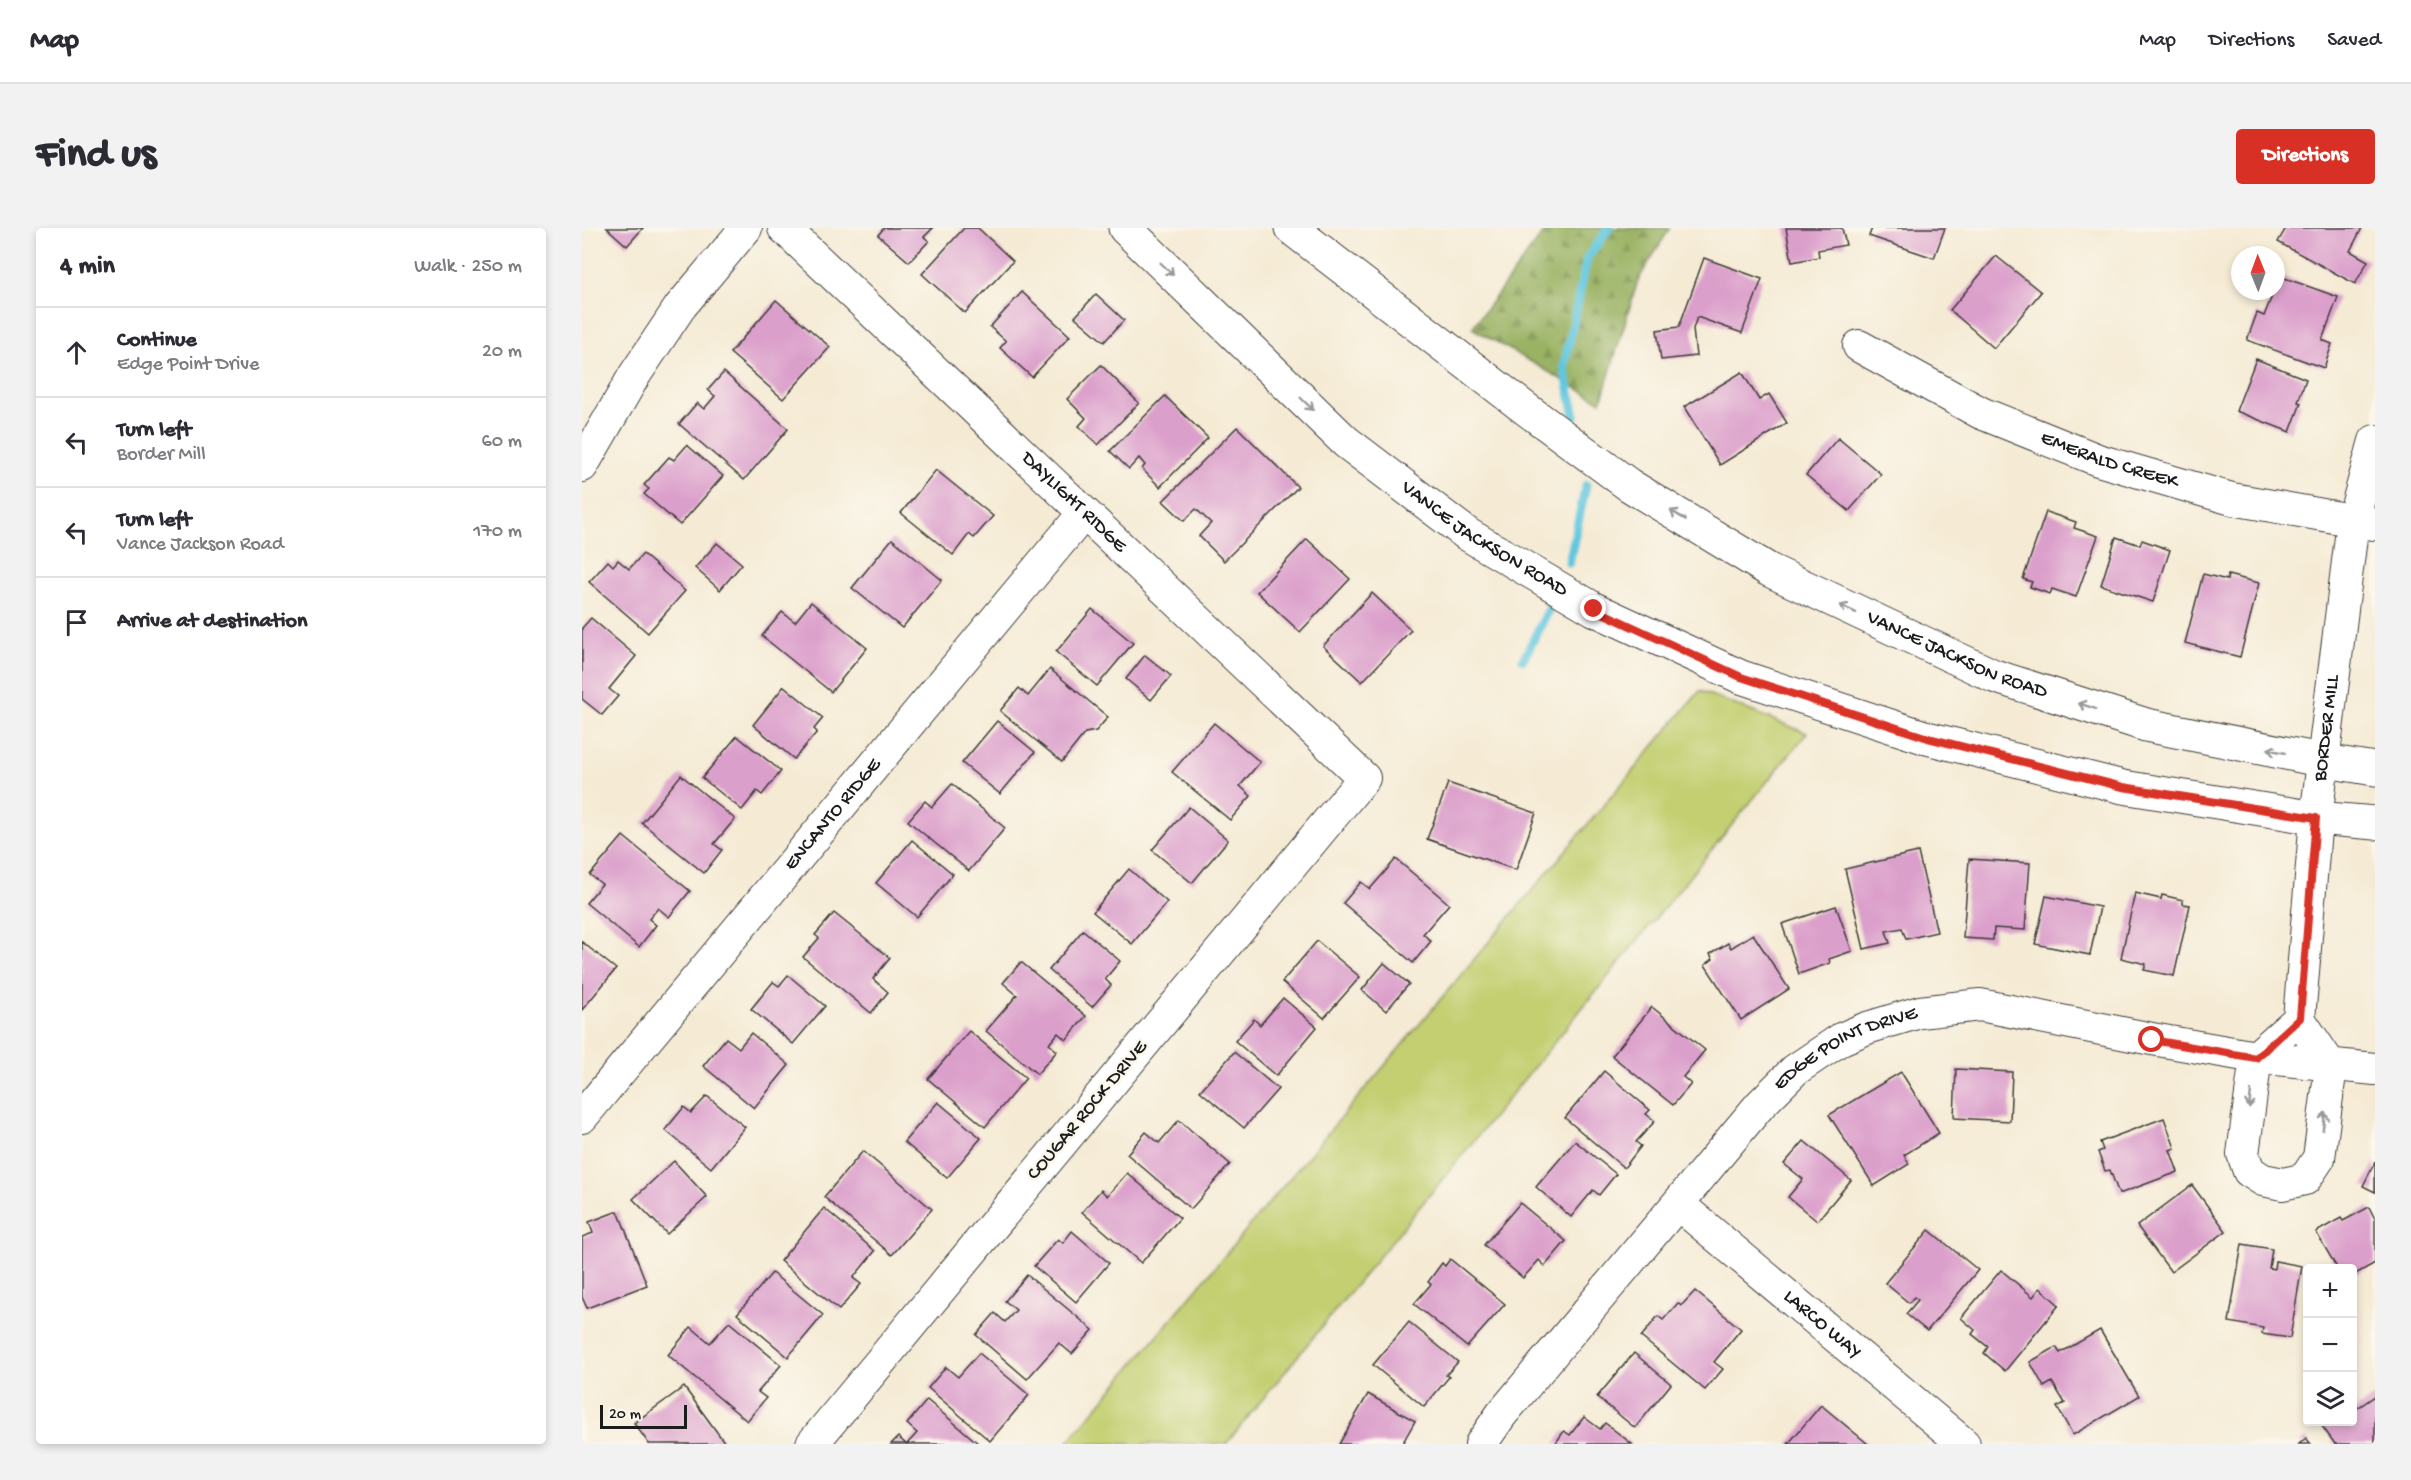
<!DOCTYPE html>
<html lang="en">
<head>
<meta charset="utf-8">
<style>
  :root { --surface:#fff; --page:#f2f2f3; --text:#2b2b33; --muted:#7c7c81; --line:#e1e1e2; --accent:#d93025 }
  body { margin:0; font-family:"Gochi Hand",sans-serif; background:var(--page); color:var(--text) }
  .controls { position:absolute; right:18px; bottom:18px; display:grid; overflow:hidden; border-radius:6px; box-shadow:0 3px 9px #0003 }
  .controls button { width:54px; height:54px; display:grid; place-items:center; padding:0; border:0; border-bottom:2px solid var(--line); background:var(--surface); color:var(--text); font:30px sans-serif }
  .compass { position:absolute; left:1649px; top:18px; width:54px; height:54px; border-radius:50%; background:var(--surface); box-shadow:0 3px 9px #0003; rotate:359deg }
  .scale { position:absolute; left:18px; bottom:15px; width:87px; box-sizing:border-box; padding-left:6px; border:3px solid #1c1c1c; border-top:0; font-size:16px; line-height:21px; white-space:nowrap; color:#1c1c1c; -webkit-text-stroke:4px #fbf7ec; paint-order:stroke }
  .stop { position:absolute; width:18px; height:18px; margin:-14px; border:4px solid #d93025; border-radius:50%; background:#fff }
  .stop.end { background:#d93025; border-color:#fff; box-shadow:0 2px 6px #0008 }
  .list { margin:0; padding:0; list-style:none }
  h2 { display:flex; justify-content:space-between; align-items:center; height:78px; margin:0; padding:0 24px; font-size:26px }
  h2 small { font-size:20px; font-weight:400; color:var(--muted) }
  .list li { display:grid; grid-template-columns:39px 1fr auto; gap:18px; align-items:center; box-sizing:border-box; height:90px; padding:0 24px; border-top:2px solid var(--line) }
  .list b { display:block; font-size:22px; white-space:nowrap }
  .list p { margin:0; font-size:20px; white-space:nowrap; color:var(--muted) }
  .list em { font-size:20px; font-style:normal; color:var(--muted) }
  .icon { flex:none; width:33px; height:33px; fill:none; stroke:currentColor; stroke-width:2; stroke-linecap:round; stroke-linejoin:round }
  .map { position:relative; flex:none; width:1793px; height:1216px; overflow:hidden; border-radius:6px }
  header { display:flex; align-items:center; gap:36px; box-sizing:border-box; height:84px; padding:0 30px; background:var(--surface); border-bottom:2px solid var(--line) }
  header strong { font-size:28px }
  nav { display:flex; gap:33px; margin-inline-start:auto; font-size:21px }
  .intro { display:flex; align-items:center; justify-content:space-between; box-sizing:border-box; height:144px; padding:0 36px }
  h1 { margin:0; font-size:42px }
  .button { padding:15px 27px; border-radius:6px; background:var(--accent); color:#fff; font-size:21px; font-weight:700 }
  main { display:flex; gap:36px; padding:0 36px }
  aside { flex:1; background:var(--surface); border-radius:6px; box-shadow:0 3px 9px #0003 }
  .map>svg:first-child { display:block }
  .grass { fill:#c3cf71; stroke:#707646; stroke-width:1.5 }
  .forest { fill:url(#forest-firs); stroke:#5b6740; stroke-width:1.5 }
  .lines { fill:none; stroke-linecap:round; stroke-linejoin:round }
  .stream { stroke:#61c7de; stroke-width:9 }
  .building { fill:#db9fcb }
  .minor-casing { stroke:#3d3b38; stroke-width:34 }
  .major-casing { stroke:#3d3b38; stroke-width:35 }
  .minor { stroke:#fff; stroke-width:32 }
  .major { stroke:#fff; stroke-width:33 }
  .oneway { stroke:#999 }
  .route { stroke:#d93025; stroke-width:8 }
  .labels { text-anchor:middle; dominant-baseline:central; stroke-width:5; stroke-linejoin:round; paint-order:stroke }
  .street-label { font-size:20px; fill:#1c1c1c; stroke:#fbf7ec }
</style>
</head>
<body>
<header>
<strong>Map</strong>
<nav><a>Map</a><a>Directions</a><a>Saved</a></nav>
</header>
<div class="intro"><h1>Find us</h1><a class="button">Directions</a></div>
<main>
<aside>
<h2>4 min<small>Walk · 250 m</small></h2>
<ul class="list">
<li><svg class="icon" aria-label="ahead" viewBox="0 0 24 24"><path d="M12 20V5M6 11l6-6 6 6"/></svg><div><b>Continue</b><p>Edge Point Drive</p></div><em>20 m</em></li>
<li><svg class="icon" aria-label="left" viewBox="0 0 24 24"><path d="M17 20v-9H6M10 6l-5 5 5 5"/></svg><div><b>Turn left</b><p>Border Mill</p></div><em>60 m</em></li>
<li><svg class="icon" aria-label="left" viewBox="0 0 24 24"><path d="M17 20v-9H6M10 6l-5 5 5 5"/></svg><div><b>Turn left</b><p>Vance Jackson Road</p></div><em>170 m</em></li>
<li><svg class="icon" aria-label="arrive" viewBox="0 0 24 24"><path d="M6 21V4h12l-3 4 3 4H6"/></svg><div><b>Arrive at destination</b></div></li>
</ul>
</aside>
<div class="map">
<svg width="1793" height="1216" viewBox="0 0 1793 1216">
  <defs>
    <pattern id="forest-firs" width="22" height="20" patternUnits="userSpaceOnUse" patternTransform="scale(1.5)"><rect width="22" height="20" fill="#9ab263"/><path d="M5 1l3.5 6h-7zM16 11l3.5 6h-7z" fill="#849855"/></pattern>
  </defs>
  <rect width="100%" height="100%" fill="#fbf7ec"/>
  <filter id="ink" filterUnits="userSpaceOnUse"><feTurbulence type="fractalNoise" baseFrequency=".0167" numOctaves="2"/><feDisplacementMap in="SourceGraphic" scale="12" xChannelSelector="R" yChannelSelector="G"/><feConvolveMatrix kernelMatrix="1 2 1 2 8 2 1 2 1" color-interpolation-filters="sRGB"/></filter>
  <filter id="wash" filterUnits="userSpaceOnUse"><feTurbulence type="fractalNoise" baseFrequency=".008" numOctaves="4" result="noise"/><feDisplacementMap in="SourceGraphic" scale="24" xChannelSelector="R" yChannelSelector="G"/><feGaussianBlur stdDeviation="1.35" result="paint"/><feColorMatrix in="noise" values="0 0 0 0 0 0 0 0 0 0 0 0 0 0 0 0 0 1.4 0 .05"/><feComposite in="paint" operator="in"/></filter>
  <g filter="url(#wash)">
    <rect width="100%" height="100%" fill="#f5ebd5"/>
    <path class="grass" d="M 1118,463 L 1225,505 L 644,1216 L 484,1216 Z"/>
    <path class="forest" d="M 965,0 L 1088,0 L 1056,52 L 1019,174 L 890,100 Z"/>
    <g class="lines">
      <g class="stream">
        <path d="M 993,188 L 982,138 L 1005,30 L 1027,0"/>
        <path d="M 987,335 L 1004,257"/>
        <path d="M 941,432 L 967,381"/>
      </g>
    </g>
    <g id="blocks">
      <g class="building">
        <path d="M 25,0 L 61,0 L 45,18 Z"/>
        <path d="M 302,0 L 351,0 L 342,9 L 347,13 L 327,34 L 296,7 Z"/>
        <path d="M 382,0 L 396,0 L 431,33 L 383,85 L 340,46 Z"/>
        <path d="M 1204,0 L 1260,0 L 1264,17 L 1236,22 L 1237,29 L 1210,34 Z"/>
        <path d="M 1290,0 L 1363,0 L 1352,30 L 1287,8 Z"/>
        <path d="M 1704,0 L 1780,0 L 1768,23 L 1786,33 L 1773,56 L 1696,14 Z"/>
        <path d="M 1414,28 L 1459,64 L 1412,120 L 1368,82 Z"/>
        <path d="M 1122,30 L 1180,51 L 1160,105 L 1115,89 L 1111,101 L 1114,128 L 1079,132 L 1075,102 L 1097,99 Z"/>
        <path d="M 1697,48 L 1756,69 L 1740,112 L 1750,116 L 1742,140 L 1665,112 L 1675,85 L 1682,88 L 1692,63 L 1694,63 Z"/>
        <path d="M 440,64 L 488,108 L 450,149 L 418,120 L 424,113 L 408,99 Z"/>
        <path d="M 514,66 L 542,92 L 522,114 L 493,89 Z"/>
        <path d="M 194,72 L 248,119 L 201,171 L 148,125 Z"/>
        <path d="M 1674,131 L 1724,151 L 1716,174 L 1719,175 L 1708,204 L 1654,183 Z"/>
        <path d="M 519,137 L 557,175 L 516,217 L 497,198 L 504,190 L 485,171 Z"/>
        <path d="M 142,144 L 206,201 L 162,252 L 97,196 L 115,175 L 122,181 L 133,168 L 126,162 Z"/>
        <path d="M 1160,144 L 1177,172 L 1187,166 L 1205,195 L 1138,237 L 1102,179 Z"/>
        <path d="M 583,168 L 626,210 L 578,259 L 560,241 L 563,237 L 557,230 L 547,241 L 528,223 Z"/>
        <path d="M 655,199 L 716,259 L 642,333 L 617,308 L 629,295 L 614,281 L 602,293 L 581,273 Z"/>
        <path d="M 1256,210 L 1299,246 L 1267,283 L 1224,247 Z"/>
        <path d="M 105,217 L 141,248 L 98,297 L 62,266 L 67,261 L 62,257 L 87,229 L 92,232 Z"/>
        <path d="M 354,242 L 411,288 L 392,310 L 387,306 L 371,327 L 319,285 Z"/>
        <path d="M 1464,284 L 1494,294 L 1492,300 L 1516,308 L 1494,369 L 1470,361 L 1468,366 L 1448,359 L 1450,354 L 1441,351 Z"/>
        <path d="M 1534,309 L 1558,317 L 1560,312 L 1588,322 L 1571,374 L 1519,357 Z"/>
        <path d="M 310,311 L 360,352 L 320,400 L 270,360 Z"/>
        <path d="M 725,311 L 768,351 L 718,404 L 675,364 Z"/>
        <path d="M 135,315 L 160,336 L 138,362 L 113,340 Z"/>
        <path d="M 61,326 L 103,363 L 66,405 L 7,354 L 26,333 L 31,338 L 36,332 L 47,341 Z"/>
        <path d="M 1621,346 L 1645,352 L 1646,347 L 1677,355 L 1658,429 L 1603,415 Z"/>
        <path d="M 790,365 L 829,402 L 780,454 L 741,418 Z"/>
        <path d="M 229,374 L 285,420 L 249,464 L 180,408 L 200,384 L 213,394 Z"/>
        <path d="M 510,381 L 551,415 L 515,458 L 474,424 Z"/>
        <path d="M 9,390 L 54,428 L 27,461 L 36,468 L 20,487 L 0,471 L 0,400 Z"/>
        <path d="M 563,427 L 589,448 L 569,472 L 544,451 Z"/>
        <path d="M 468,441 L 526,489 L 514,503 L 503,505 L 480,534 L 418,483 L 437,460 L 446,468 Z"/>
        <path d="M 202,458 L 241,490 L 232,501 L 235,504 L 212,531 L 171,497 Z"/>
        <path d="M 415,493 L 453,524 L 418,566 L 380,535 Z"/>
        <path d="M 632,495 L 678,534 L 658,558 L 669,568 L 648,592 L 590,544 Z"/>
        <path d="M 155,508 L 199,543 L 180,567 L 175,563 L 160,582 L 120,550 Z"/>
        <path d="M 99,547 L 153,591 L 132,616 L 140,622 L 122,645 L 60,595 Z"/>
        <path d="M 866,555 L 954,585 L 934,642 L 845,611 Z"/>
        <path d="M 370,556 L 423,600 L 387,643 L 326,593 L 343,573 L 350,579 Z"/>
        <path d="M 607,579 L 646,612 L 610,655 L 570,622 Z"/>
        <path d="M 41,608 L 108,663 L 87,689 L 76,680 L 67,691 L 74,697 L 57,719 L 4,675 L 20,656 L 8,647 Z"/>
        <path d="M 330,612 L 371,646 L 335,689 L 294,655 Z"/>
        <path d="M 1336,624 L 1355,704 L 1324,711 L 1320,700 L 1304,703 L 1308,715 L 1282,721 L 1263,641 Z"/>
        <path d="M 814,631 L 867,676 L 841,706 L 849,713 L 831,735 L 761,675 L 779,654 L 788,661 Z"/>
        <path d="M 1387,631 L 1448,635 L 1443,702 L 1412,700 L 1411,712 L 1381,710 Z"/>
        <path d="M 547,641 L 585,674 L 550,716 L 511,684 Z"/>
        <path d="M 1553,665 L 1579,671 L 1580,667 L 1601,672 L 1601,676 L 1608,677 L 1592,748 L 1562,742 L 1564,736 L 1539,730 Z"/>
        <path d="M 1464,668 L 1518,679 L 1508,727 L 1453,716 Z"/>
        <path d="M 1254,678 L 1270,723 L 1247,731 L 1248,735 L 1217,746 L 1200,696 Z"/>
        <path d="M 252,685 L 308,730 L 291,751 L 306,764 L 289,785 L 221,729 L 237,710 L 233,707 Z"/>
        <path d="M 501,702 L 538,733 L 523,751 L 529,757 L 510,779 L 467,742 Z"/>
        <path d="M 1171,706 L 1207,761 L 1159,792 L 1123,737 L 1131,731 L 1128,726 L 1146,715 L 1149,720 Z"/>
        <path d="M 735,713 L 778,749 L 742,790 L 700,754 Z"/>
        <path d="M 0,714 L 34,741 L 0,782 Z"/>
        <path d="M 439,734 L 504,788 L 484,812 L 476,805 L 467,816 L 475,823 L 455,846 L 404,803 L 435,767 L 421,755 Z"/>
        <path d="M 802,735 L 827,756 L 804,783 L 780,762 Z"/>
        <path d="M 206,747 L 243,778 L 211,816 L 169,781 L 191,754 L 197,758 Z"/>
        <path d="M 701,770 L 735,799 L 694,848 L 653,813 L 672,791 L 678,797 Z"/>
        <path d="M 1070,779 L 1123,822 L 1101,849 L 1109,856 L 1091,877 L 1030,828 Z"/>
        <path d="M 387,803 L 444,850 L 403,899 L 346,851 Z"/>
        <path d="M 169,805 L 207,837 L 172,880 L 121,838 L 144,810 L 157,820 Z"/>
        <path d="M 652,824 L 696,861 L 662,900 L 618,863 Z"/>
        <path d="M 1374,841 L 1430,844 L 1428,893 L 1372,890 Z"/>
        <path d="M 1022,843 L 1068,882 L 1064,886 L 1073,893 L 1054,914 L 1059,918 L 1042,940 L 983,890 Z"/>
        <path d="M 1319,844 L 1357,905 L 1322,927 L 1327,936 L 1292,958 L 1247,887 Z"/>
        <path d="M 125,868 L 163,899 L 129,940 L 83,902 L 102,879 L 109,885 Z"/>
        <path d="M 356,874 L 399,910 L 365,950 L 322,914 Z"/>
        <path d="M 1582,890 L 1593,920 L 1588,922 L 1596,944 L 1537,966 L 1528,942 L 1523,943 L 1516,924 L 1521,922 L 1518,914 Z"/>
        <path d="M 597,892 L 648,936 L 609,981 L 545,926 L 564,904 L 577,915 Z"/>
        <path d="M 993,913 L 1034,946 L 1017,967 L 1011,962 L 989,989 L 954,959 Z"/>
        <path d="M 1222,913 L 1269,952 L 1235,993 L 1206,969 L 1221,951 L 1202,936 Z"/>
        <path d="M 281,923 L 350,981 L 310,1027 L 242,969 Z"/>
        <path d="M 92,933 L 125,969 L 85,1006 L 51,971 Z"/>
        <path d="M 1793,934 L 1793,964 L 1781,958 Z"/>
        <path d="M 545,945 L 598,990 L 559,1035 L 500,984 L 519,962 L 525,968 Z"/>
        <path d="M 1610,957 L 1644,1003 L 1589,1044 L 1555,998 Z"/>
        <path d="M 938,975 L 984,1013 L 963,1038 L 957,1032 L 941,1050 L 902,1017 Z"/>
        <path d="M 1787,979 L 1793,991 L 1793,1035 L 1770,1048 L 1770,1040 L 1755,1040 L 1734,1004 L 1759,990 L 1761,993 Z"/>
        <path d="M 242,980 L 293,1023 L 271,1050 L 279,1056 L 257,1082 L 198,1033 Z"/>
        <path d="M 36,983 L 65,1057 L 5,1080 L 0,1069 L 0,1009 L 11,1005 L 7,994 Z"/>
        <path d="M 1347,1002 L 1396,1042 L 1345,1103 L 1324,1086 L 1336,1072 L 1332,1069 L 1327,1075 L 1303,1055 Z"/>
        <path d="M 490,1003 L 527,1035 L 494,1074 L 452,1038 L 476,1011 L 481,1015 Z"/>
        <path d="M 1660,1016 L 1690,1021 L 1687,1040 L 1692,1041 L 1693,1033 L 1720,1038 L 1708,1110 L 1680,1106 L 1681,1100 L 1647,1094 Z"/>
        <path d="M 868,1031 L 923,1076 L 885,1119 L 832,1076 L 849,1056 L 846,1054 L 860,1035 L 863,1038 Z"/>
        <path d="M 1419,1042 L 1451,1069 L 1458,1060 L 1477,1077 L 1423,1143 L 1402,1125 L 1406,1119 L 1390,1106 L 1393,1102 L 1379,1090 Z"/>
        <path d="M 190,1045 L 241,1087 L 206,1129 L 155,1086 Z"/>
        <path d="M 445,1047 L 511,1102 L 490,1126 L 477,1115 L 445,1151 L 394,1107 L 413,1085 L 423,1094 L 434,1082 L 423,1073 Z"/>
        <path d="M 1113,1063 L 1159,1101 L 1132,1134 L 1141,1141 L 1123,1162 L 1059,1109 L 1076,1088 L 1081,1092 L 1096,1075 L 1099,1078 Z"/>
        <path d="M 147,1094 L 199,1137 L 176,1164 L 184,1170 L 165,1193 L 86,1127 L 109,1099 L 128,1115 Z"/>
        <path d="M 827,1094 L 876,1134 L 864,1147 L 867,1149 L 842,1179 L 791,1137 Z"/>
        <path d="M 1518,1102 L 1557,1168 L 1491,1207 L 1475,1179 L 1483,1175 L 1470,1154 L 1462,1159 L 1448,1134 L 1474,1119 L 1478,1125 Z"/>
        <path d="M 397,1125 L 447,1167 L 408,1213 L 346,1160 L 364,1139 L 376,1149 Z"/>
        <path d="M 1052,1125 L 1089,1156 L 1053,1200 L 1015,1169 Z"/>
        <path d="M 102,1159 L 143,1215 L 142,1216 L 67,1216 L 52,1195 Z"/>
        <path d="M 786,1166 L 833,1193 L 820,1216 L 757,1216 Z"/>
        <path d="M 1793,1168 L 1793,1216 L 1753,1216 L 1737,1194 L 1770,1194 L 1770,1184 Z"/>
        <path d="M 345,1172 L 397,1216 L 325,1216 L 335,1205 L 325,1196 Z"/>
        <path d="M 1239,1177 L 1286,1216 L 1206,1216 Z"/>
        <path d="M 1002,1189 L 1018,1201 L 1023,1195 L 1050,1216 L 973,1216 L 982,1203 L 988,1207 Z"/>
        <path d="M 316,1209 L 324,1216 L 309,1216 Z"/>
        <path d="M 1724,1210 L 1729,1216 L 1717,1216 Z"/>
      </g>
    </g>
  </g>
  <g filter="url(#ink)">
    <use href="#blocks" fill-opacity="0" stroke="#3d3b38" stroke-width="1.5"/>
    <g class="lines">
      <defs>
        <g id="minor">
          <path id="s1" d="M 202,0 L 782,550 L 230,1216"/>
          <path id="s2" d="M 1277,118 L 1399,185 L 1516,232 L 1650,271 L 1792,296"/>
          <path d="M 0,238 L 52,148 L 98,79 L 164,0"/>
          <path id="s3" d="M 1717,791 L 1674,829 L 1661,926 L 1667,943 L 1681,952 L 1701,956 L 1723,951 L 1737,930 L 1749,838 L 1717,791 L 1734,590 L 1771,293 L 1793,213"/>
          <path id="s4" d="M 0,889 L 502,285"/>
          <path id="s5" d="M 1096,976 L 1382,1216"/>
          <path id="s6" d="M 899,1216 L 919,1187 L 1178,877 L 1213,842 L 1259,811 L 1285,800 L 1338,784 L 1398,777 L 1570,811 L 1674,829 L 1793,841"/>
        </g>
        <g id="major">
          <path id="s7" d="M 543,0 L 764,214 L 885,306 L 1012,381 L 1159,449 L 1345,510 L 1541,559 L 1734,590 L 1793,595"/>
          <path id="s8" d="M 709,0 L 940,178 L 1047,257 L 1187,342 L 1412,448 L 1564,497 L 1743,533 L 1793,541"/>
        </g>
      </defs>
      <use href="#minor" class="minor-casing"/>
      <use href="#major" class="major-casing"/>
      <use href="#minor" class="minor"/>
      <use href="#major" class="major"/>
    </g>
    <defs><path id="oneway-shaft" d="M-6 0H5M1.5-3L5.5 0L1.5 3" fill="none" stroke-width="1.6" stroke-linecap="round" stroke-linejoin="round" transform="scale(1.5)"/></defs>
    <g class="oneway">
      <use href="#oneway-shaft" transform="translate(585 41) rotate(44)"/>
      <use href="#oneway-shaft" transform="translate(725 176) rotate(44)"/>
      <use href="#oneway-shaft" transform="translate(1096 287) rotate(-149)"/>
      <use href="#oneway-shaft" transform="translate(1266 381) rotate(-154)"/>
      <use href="#oneway-shaft" transform="translate(1505 478) rotate(-162)"/>
      <use href="#oneway-shaft" transform="translate(1694 523) rotate(-169)"/>
      <use href="#oneway-shaft" transform="translate(1668 871) rotate(97)"/>
      <use href="#oneway-shaft" transform="translate(1742 893) rotate(-82)"/>
    </g>
  </g>
  <g class="lines" filter="url(#ink)">
    <path class="route" d="M 1012,381 L 1159,449 L 1346,510 L 1541,559 L 1734,590 L 1718,790 L 1674,830 L 1570,812"/>
  </g>
  <g class="labels">
    <g class="street-label">
      <text stroke="none"><textPath href="#s2" startOffset="276">EMERALD CREEK</textPath></text>
      <text stroke="none"><textPath href="#s1" startOffset="399">DAYLIGHT RIDGE</textPath></text>
      <text stroke="none"><textPath href="#s7" startOffset="477">VANCE JACKSON ROAD</textPath></text>
      <text stroke="none"><textPath href="#s8" startOffset="795">VANCE JACKSON ROAD</textPath></text>
      <text stroke="none"><textPath href="#s3" startOffset="700">BORDER MILL</textPath></text>
      <text stroke="none"><textPath href="#s4" startOffset="393">ENCANTO RIDGE</textPath></text>
      <text stroke="none"><textPath href="#s6" startOffset="544">EDGE POINT DRIVE</textPath></text>
      <text transform="translate(506 883) rotate(-50)">COUGAR ROCK DRIVE</text>
      <text stroke="none"><textPath href="#s5" startOffset="188">LARCO WAY</textPath></text>
    </g>
  </g>
</svg>
<div class="controls">
<button>+</button>
<button>−</button>
<button><svg class="icon" aria-label="layers" viewBox="0 0 24 24"><path d="M12 4l9 5-9 5-9-5zM3 14l9 5 9-5"/></svg></button>
</div>
<svg class="compass" viewBox="-18 -18 36 36"><path d="M0-13l5 13h-10z" fill="#e53935"/><path d="M0 13l5-13h-10z" fill="#7c7c81"/></svg>
<div class="scale">20 m</div>
<div class="stop" style="left:1570px;top:812px"></div>
<div class="stop end" style="left:1012px;top:381px"></div>
</div>
</main>
</body>
</html>
